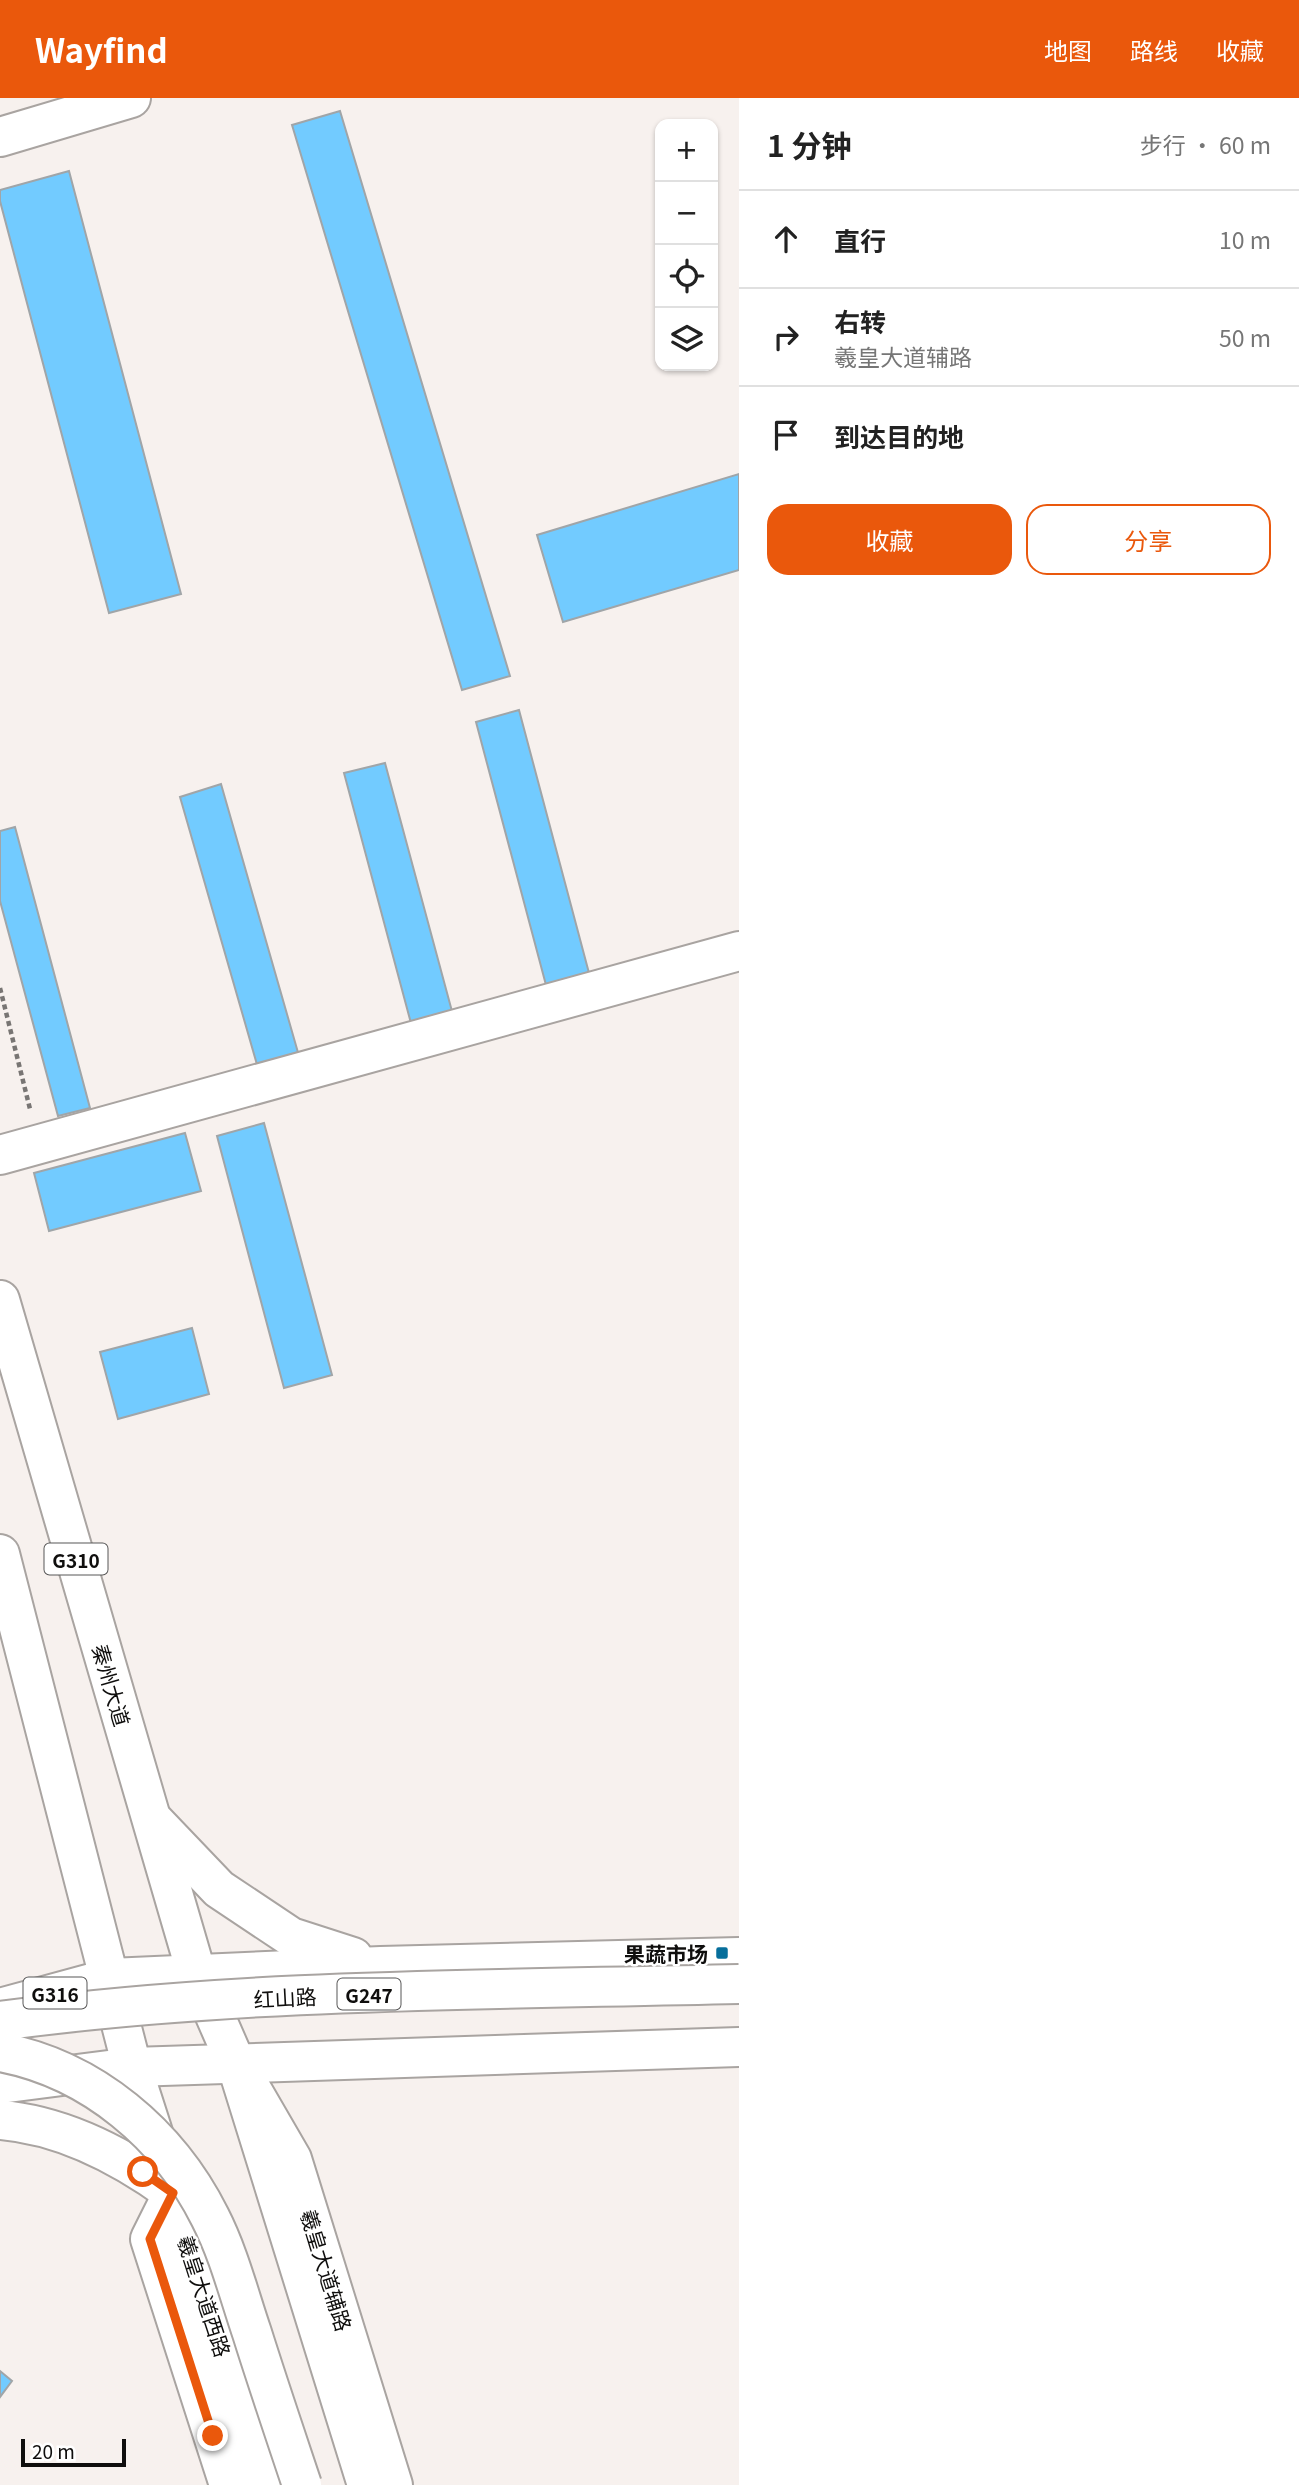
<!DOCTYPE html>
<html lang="zh">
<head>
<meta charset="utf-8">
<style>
  :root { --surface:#fff; --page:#f2f2f2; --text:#222; --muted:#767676; --line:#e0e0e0; --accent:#ea580c }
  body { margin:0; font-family:Georgia,"Noto Sans SC",serif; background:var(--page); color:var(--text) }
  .controls { position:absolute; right:21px; top:21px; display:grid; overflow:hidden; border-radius:14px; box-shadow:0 2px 5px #0004 }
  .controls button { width:63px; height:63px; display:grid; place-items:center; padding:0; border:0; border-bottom:2px solid var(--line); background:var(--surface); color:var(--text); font:35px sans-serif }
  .scale { position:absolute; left:21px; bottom:18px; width:105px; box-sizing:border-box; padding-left:7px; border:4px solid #0f0e0d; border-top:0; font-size:19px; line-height:24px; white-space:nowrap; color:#0f0e0d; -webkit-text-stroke:5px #fff; paint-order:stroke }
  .stop { position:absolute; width:21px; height:21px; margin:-16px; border:5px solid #ea580c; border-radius:50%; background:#fff }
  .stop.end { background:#ea580c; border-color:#fff; box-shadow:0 2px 7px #0008 }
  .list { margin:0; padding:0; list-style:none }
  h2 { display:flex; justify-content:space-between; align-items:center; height:91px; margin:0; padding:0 28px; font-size:30px }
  h2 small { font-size:23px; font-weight:400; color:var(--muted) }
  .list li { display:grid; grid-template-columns:46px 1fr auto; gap:21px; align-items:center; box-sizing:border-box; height:98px; padding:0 28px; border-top:2px solid var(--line) }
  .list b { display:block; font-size:26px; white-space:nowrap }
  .list p { margin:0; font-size:23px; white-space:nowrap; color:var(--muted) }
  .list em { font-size:23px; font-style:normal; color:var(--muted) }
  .actions { display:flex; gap:14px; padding:21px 28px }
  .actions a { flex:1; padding:16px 0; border:2px solid var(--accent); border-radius:21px; text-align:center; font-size:24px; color:var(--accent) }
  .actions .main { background:var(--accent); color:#fff }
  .icon { flex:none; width:38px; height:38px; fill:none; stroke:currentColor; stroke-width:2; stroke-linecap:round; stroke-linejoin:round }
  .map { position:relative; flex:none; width:739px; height:2387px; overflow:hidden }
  header { display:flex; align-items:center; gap:42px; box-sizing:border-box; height:98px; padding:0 35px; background:var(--accent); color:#fff }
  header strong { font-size:33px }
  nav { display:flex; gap:38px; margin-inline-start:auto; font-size:24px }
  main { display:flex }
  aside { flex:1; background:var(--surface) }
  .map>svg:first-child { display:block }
  .building { fill:#72cbff; stroke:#a0a5a8; stroke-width:2 }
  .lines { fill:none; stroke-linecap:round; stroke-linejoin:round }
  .minor-casing { stroke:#a9a4a1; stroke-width:42 }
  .major-casing { stroke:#a9a4a1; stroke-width:42 }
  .highway-casing { stroke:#a9a4a1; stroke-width:42 }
  .path { stroke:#787573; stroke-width:4.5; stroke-dasharray:5 3.5; stroke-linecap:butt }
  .minor { stroke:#fff; stroke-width:38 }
  .major { stroke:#fff; stroke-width:38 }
  .highway { stroke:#fff; stroke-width:38 }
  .highway-bridge-casing { stroke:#a9a4a1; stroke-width:42; stroke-linecap:butt }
  .highway-bridge { stroke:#fff; stroke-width:38 }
  .route { stroke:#ea580c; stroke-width:9 }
  .poi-dot { fill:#066e9b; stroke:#fff; stroke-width:2.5 }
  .labels { text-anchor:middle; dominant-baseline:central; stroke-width:5; stroke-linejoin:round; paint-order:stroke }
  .shield { fill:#fff; stroke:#575656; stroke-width:2 }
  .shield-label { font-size:19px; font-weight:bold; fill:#0f0e0d }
  .street-label { font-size:21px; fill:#0f0e0d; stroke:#fff }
  .poi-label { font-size:21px; font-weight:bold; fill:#0f0e0d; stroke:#fff; text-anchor:end }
</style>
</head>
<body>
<header>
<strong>Wayfind</strong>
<nav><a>地图</a><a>路线</a><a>收藏</a></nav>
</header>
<main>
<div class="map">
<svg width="739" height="2387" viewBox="0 0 739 2387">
  <rect width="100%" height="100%" fill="#f7f1ee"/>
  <g class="building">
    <path d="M 340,13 L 510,578 L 462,592 L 292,27 Z"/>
    <path d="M 69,73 L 181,496 L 109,515 L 0,103 L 0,92 Z"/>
    <path d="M 739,376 L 739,472 L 563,524 L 537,437 Z"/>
    <path d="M 519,612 L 589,875 L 546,887 L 476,624 Z"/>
    <path d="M 385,665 L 453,917 L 412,929 L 344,675 Z"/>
    <path d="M 221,686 L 299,958 L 258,970 L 180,699 Z"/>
    <path d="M 15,729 L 90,1010 L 58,1018 L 0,803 L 0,733 Z"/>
    <path d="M 264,1025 L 332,1277 L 284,1290 L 217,1038 Z"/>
    <path d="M 185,1035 L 201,1093 L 49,1133 L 34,1075 Z"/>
    <path d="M 192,1230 L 209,1296 L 118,1321 L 100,1254 Z"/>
    <path d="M 0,2273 L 12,2283 L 0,2299 Z"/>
  </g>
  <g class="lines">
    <defs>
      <g id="minor">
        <path d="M 0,39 L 131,0"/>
        <path d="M 0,1057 L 739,853"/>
        <path d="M 252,1992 L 292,2061 L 393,2387"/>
        <path d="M 173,2095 L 150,2141 L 229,2387"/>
      </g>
      <g id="major">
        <path d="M 237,1968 L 367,2387"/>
        <path d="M 132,1969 L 266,2387"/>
        <path d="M 0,2022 C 64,2027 122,2058 173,2095"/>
      </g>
      <g id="highway">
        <path d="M 0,1202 L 196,1874 L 237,1968"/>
        <path d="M 0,1456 L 132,1969"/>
        <path d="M 155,1724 L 219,1791 L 291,1839 L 353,1859"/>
        <path d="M 0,1910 L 110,1880 L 381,1868 L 739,1859"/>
        <path d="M 0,1986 L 132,1969 L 739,1949"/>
      </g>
    </defs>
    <use href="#minor" class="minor-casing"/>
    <use href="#major" class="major-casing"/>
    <use href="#highway" class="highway-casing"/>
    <path class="path" d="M 0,890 L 30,1011"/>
    <use href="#minor" class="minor"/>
    <use href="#major" class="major"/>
    <use href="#highway" class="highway"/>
    <defs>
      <g id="highway-bridge">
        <path d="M 0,1923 C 244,1890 493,1892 739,1886"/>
        <path d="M 0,1954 C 92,1971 169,2037 210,2119 C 229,2156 239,2197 252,2235 C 268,2286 285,2336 302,2387"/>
      </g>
    </defs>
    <use href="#highway-bridge" class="highway-bridge-casing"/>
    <use href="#highway-bridge" class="highway-bridge"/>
  </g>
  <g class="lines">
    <path class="route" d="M 143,2074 L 173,2095 L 150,2141 L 213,2338"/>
  </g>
  <rect class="poi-dot" x="715" y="1848" width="14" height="14" rx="3.5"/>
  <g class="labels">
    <g class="shield">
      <rect x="44.5" y="1445.5" width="63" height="31" rx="5"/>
      <rect x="23.5" y="1879.5" width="63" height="31" rx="5"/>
      <rect x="337.5" y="1880.5" width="63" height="31" rx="5"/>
    </g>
    <g class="shield-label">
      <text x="76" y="1461">G310</text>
      <text x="55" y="1895">G316</text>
      <text x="369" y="1896">G247</text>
    </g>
    <g class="street-label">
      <text transform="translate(112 1587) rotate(74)">秦州大道</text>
      <text transform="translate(285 1899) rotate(-3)">红山路</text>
      <text transform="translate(327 2172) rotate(73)">羲皇大道辅路</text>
      <text transform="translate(205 2198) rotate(72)">羲皇大道西路</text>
    </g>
    <g class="poi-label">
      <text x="708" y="1855">果蔬市场</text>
    </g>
  </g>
</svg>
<div class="controls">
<button>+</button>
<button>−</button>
<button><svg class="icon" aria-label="locate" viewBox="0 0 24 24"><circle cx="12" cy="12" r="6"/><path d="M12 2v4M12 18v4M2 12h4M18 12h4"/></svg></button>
<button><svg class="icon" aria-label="layers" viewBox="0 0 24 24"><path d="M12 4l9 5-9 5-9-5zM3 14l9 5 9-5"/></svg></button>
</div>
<div class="scale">20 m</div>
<div class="stop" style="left:143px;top:2074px"></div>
<div class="stop end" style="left:213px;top:2338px"></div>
</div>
<aside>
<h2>1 分钟<small>步行 · 60 m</small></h2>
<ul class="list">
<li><svg class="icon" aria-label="ahead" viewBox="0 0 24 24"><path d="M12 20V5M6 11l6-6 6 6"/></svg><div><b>直行</b></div><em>10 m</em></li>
<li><svg class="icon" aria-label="right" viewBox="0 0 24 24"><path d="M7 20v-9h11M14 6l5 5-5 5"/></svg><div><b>右转</b><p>羲皇大道辅路</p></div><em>50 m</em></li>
<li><svg class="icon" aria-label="arrive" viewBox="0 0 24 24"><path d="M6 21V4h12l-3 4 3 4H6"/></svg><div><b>到达目的地</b></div></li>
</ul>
<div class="actions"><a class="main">收藏</a><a>分享</a></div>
</aside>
</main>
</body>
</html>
